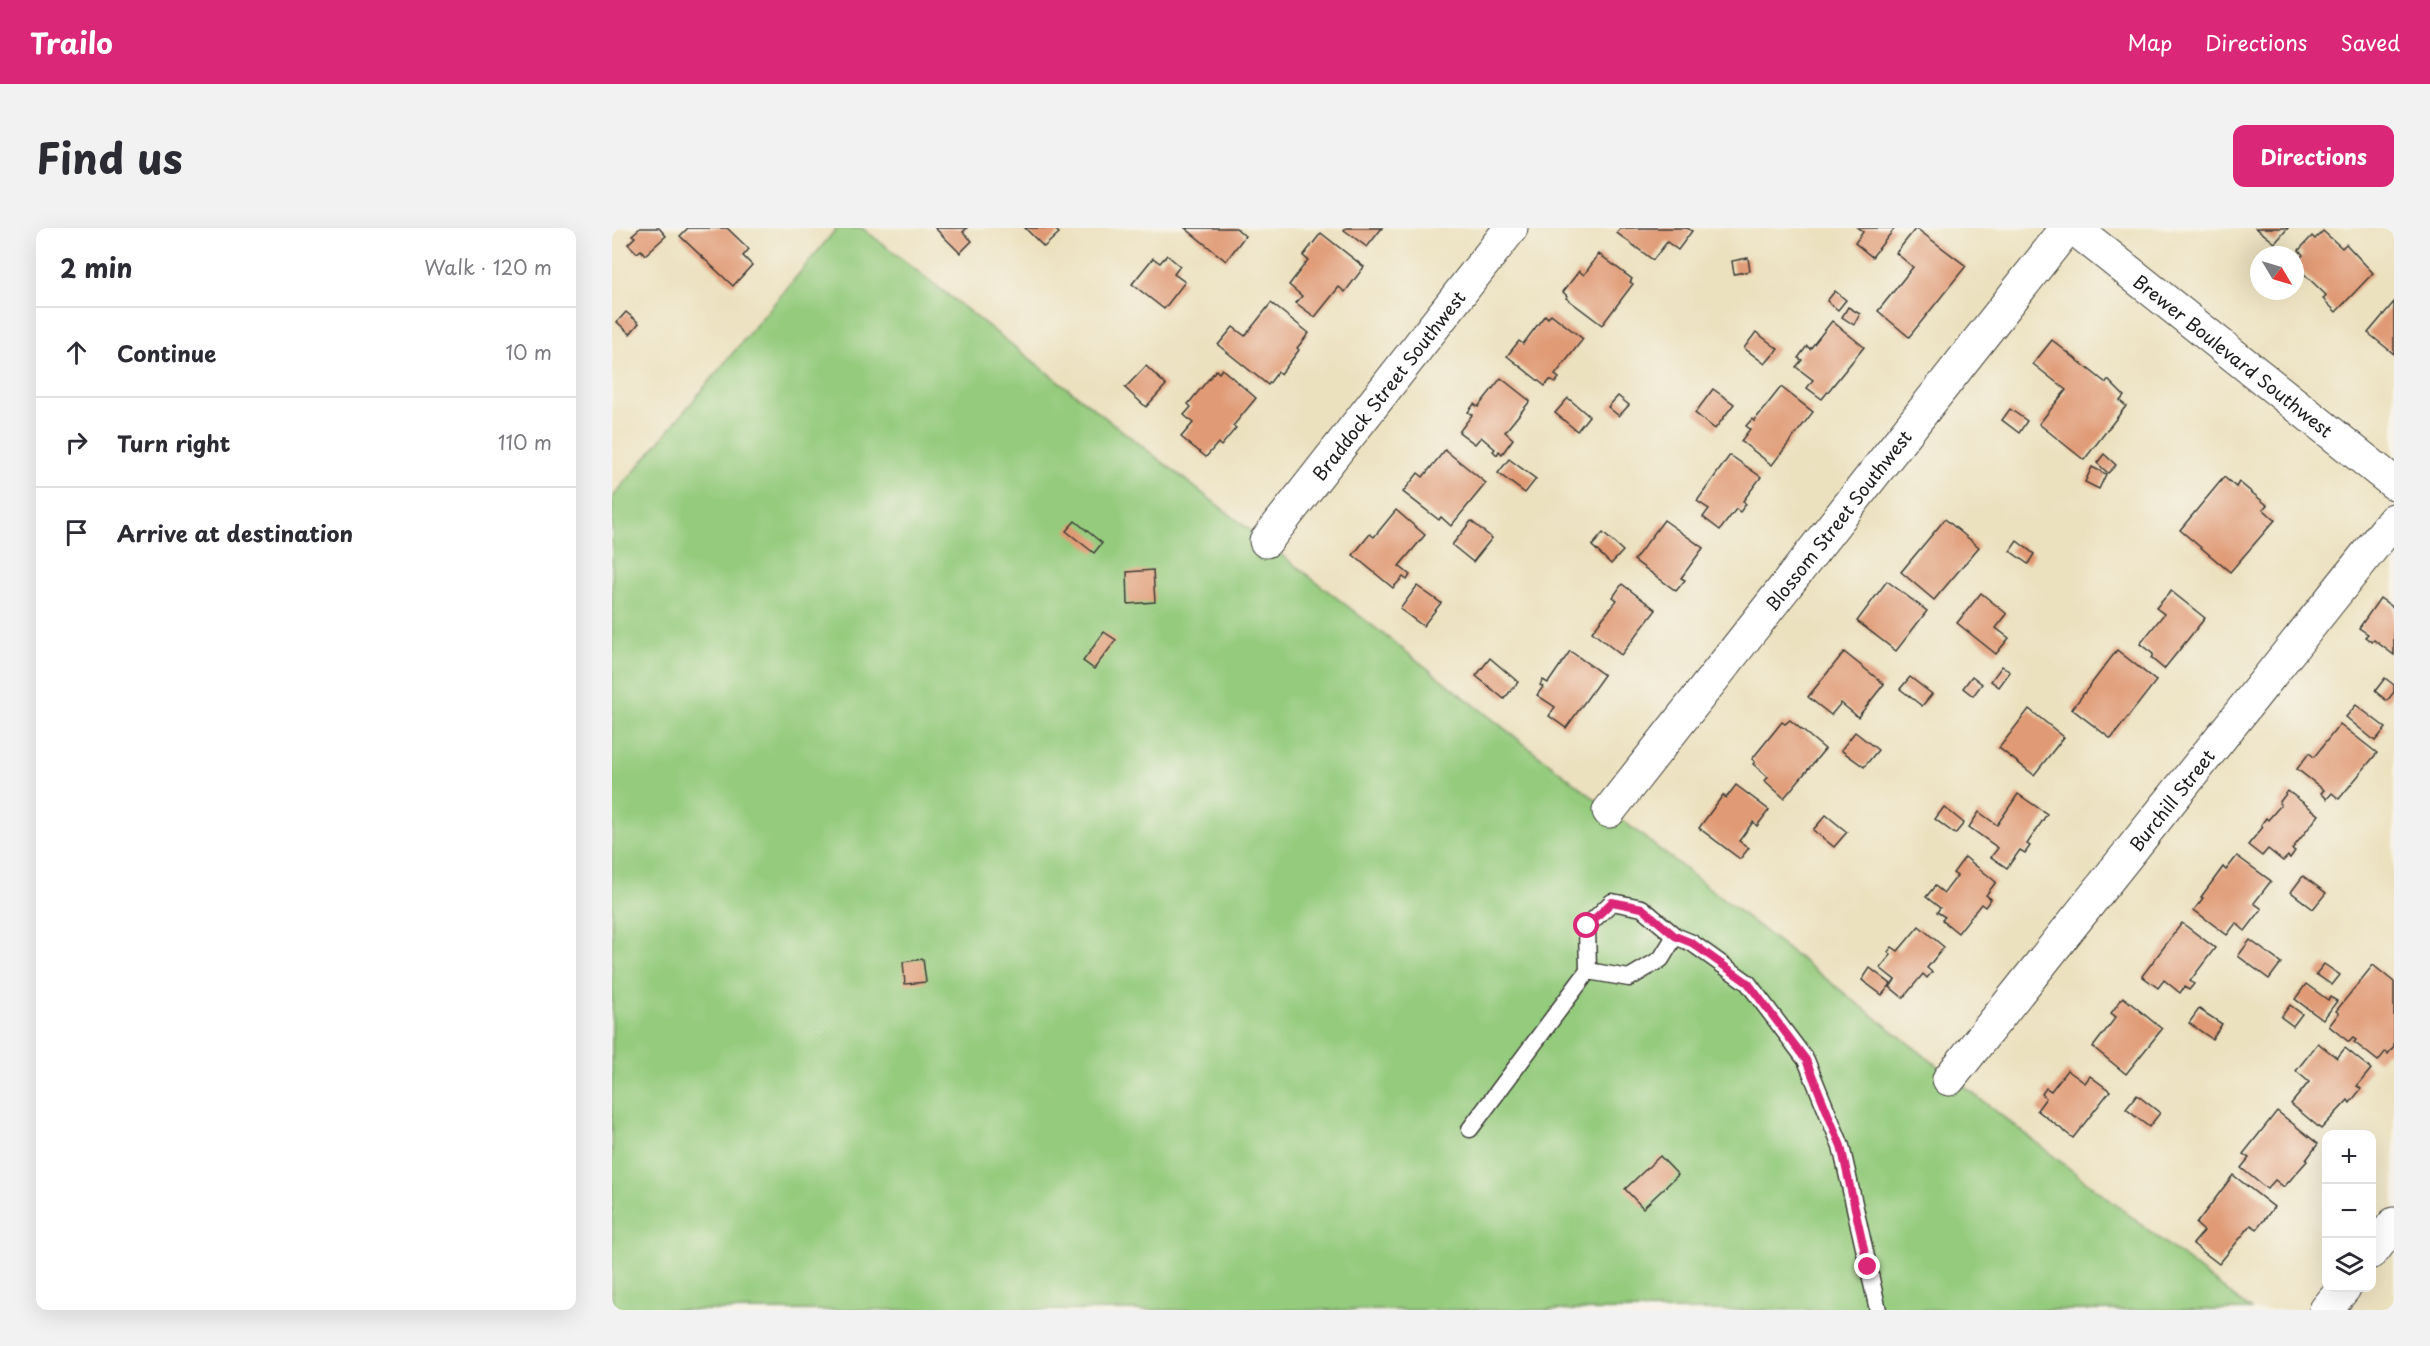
<!DOCTYPE html>
<html lang="en">
<head>
<meta charset="utf-8">
<style>
  :root { --surface:#fff; --page:#f2f2f3; --text:#2b2b33; --muted:#7c7c81; --line:#e1e1e2; --accent:#db2777 }
  body { margin:0; font-family:"Playpen Sans",sans-serif; background:var(--page); color:var(--text) }
  .controls { position:absolute; right:18px; bottom:18px; display:grid; overflow:hidden; border-radius:12px; box-shadow:0 6px 24px #0002 }
  .controls button { width:54px; height:54px; display:grid; place-items:center; padding:0; border:0; border-bottom:2px solid var(--line); background:var(--surface); color:var(--text); font:30px sans-serif }
  .compass { position:absolute; left:1638px; top:18px; width:54px; height:54px; border-radius:50%; background:var(--surface); box-shadow:0 6px 24px #0002; rotate:128deg }
  .stop { position:absolute; width:18px; height:18px; margin:-14px; border:4px solid #db2777; border-radius:50%; background:#fff }
  .stop.end { background:#db2777; border-color:#fff; box-shadow:0 2px 6px #0008 }
  .list { margin:0; padding:0; list-style:none }
  h2 { display:flex; justify-content:space-between; align-items:center; height:78px; margin:0; padding:0 24px; font-size:26px }
  h2 small { font-size:20px; font-weight:400; color:var(--muted) }
  .list li { display:grid; grid-template-columns:39px 1fr auto; gap:18px; align-items:center; box-sizing:border-box; height:90px; padding:0 24px; border-top:2px solid var(--line) }
  .list b { display:block; font-size:22px; white-space:nowrap }
  .list em { font-size:20px; font-style:normal; color:var(--muted) }
  .icon { flex:none; width:33px; height:33px; fill:none; stroke:currentColor; stroke-width:2; stroke-linecap:round; stroke-linejoin:round }
  .map { position:relative; flex:none; width:1782px; height:1082px; overflow:hidden; border-radius:12px }
  header { display:flex; align-items:center; gap:36px; box-sizing:border-box; height:84px; padding:0 30px; background:var(--accent); color:#fff }
  header strong { font-size:28px }
  nav { display:flex; gap:33px; margin-inline-start:auto; font-size:21px }
  .intro { display:flex; align-items:center; justify-content:space-between; box-sizing:border-box; height:144px; padding:0 36px }
  h1 { margin:0; font-size:42px }
  .button { padding:15px 27px; border-radius:12px; background:var(--accent); color:#fff; font-size:21px; font-weight:700 }
  main { display:flex; gap:36px; padding:0 36px }
  aside { flex:1; background:var(--surface); border-radius:12px; box-shadow:0 6px 24px #0002 }
  .map>svg:first-child { display:block }
  .green { fill:#94cb7d; stroke:#58744c; stroke-width:1.5 }
  .building { fill:#e09a74 }
  .lines { fill:none; stroke-linecap:round; stroke-linejoin:round }
  .service-casing { stroke:#3b3a34; stroke-width:19 }
  .minor-casing { stroke:#3b3a34; stroke-width:35 }
  .service { stroke:#fff; stroke-width:16 }
  .minor { stroke:#fff; stroke-width:33 }
  .route { stroke:#db2777; stroke-width:8 }
  .labels { text-anchor:middle; dominant-baseline:central; stroke-width:5; stroke-linejoin:round; paint-order:stroke }
  .street-label { font-size:18px; fill:#1c1c1c; stroke:#f7f3e8 }
</style>
</head>
<body>
<header>
<strong>Trailo</strong>
<nav><a>Map</a><a>Directions</a><a>Saved</a></nav>
</header>
<div class="intro"><h1>Find us</h1><a class="button">Directions</a></div>
<main>
<aside>
<h2>2 min<small>Walk · 120 m</small></h2>
<ul class="list">
<li><svg class="icon" aria-label="ahead" viewBox="0 0 24 24"><path d="M12 20V5M6 11l6-6 6 6"/></svg><div><b>Continue</b></div><em>10 m</em></li>
<li><svg class="icon" aria-label="right" viewBox="0 0 24 24"><path d="M7 20v-9h11M14 6l5 5-5 5"/></svg><div><b>Turn right</b></div><em>110 m</em></li>
<li><svg class="icon" aria-label="arrive" viewBox="0 0 24 24"><path d="M6 21V4h12l-3 4 3 4H6"/></svg><div><b>Arrive at destination</b></div></li>
</ul>
</aside>
<div class="map">
<svg width="1782" height="1082" viewBox="0 0 1782 1082">
  <rect width="100%" height="100%" fill="#f7f3e8"/>
  <filter id="ink" filterUnits="userSpaceOnUse"><feTurbulence type="fractalNoise" baseFrequency=".0167" numOctaves="2"/><feDisplacementMap in="SourceGraphic" scale="12" xChannelSelector="R" yChannelSelector="G"/><feConvolveMatrix kernelMatrix="1 2 1 2 8 2 1 2 1" color-interpolation-filters="sRGB"/></filter>
  <filter id="wash" filterUnits="userSpaceOnUse"><feTurbulence type="fractalNoise" baseFrequency=".008" numOctaves="4" result="noise"/><feDisplacementMap in="SourceGraphic" scale="24" xChannelSelector="R" yChannelSelector="G"/><feGaussianBlur stdDeviation="1.35" result="paint"/><feColorMatrix in="noise" values="0 0 0 0 0 0 0 0 0 0 0 0 0 0 0 0 0 1.4 0 .05"/><feComposite in="paint" operator="in"/></filter>
  <g filter="url(#wash)">
    <rect width="100%" height="100%" fill="#ece1bf"/>
    <path class="green" d="M 225,0 L 250,0 L 1639,1082 L 0,1082 L 0,270 Z"/>
    <g id="blocks">
      <g class="building">
        <path d="M 28,0 L 47,0 L 54,8 L 33,27 L 29,22 L 25,25 L 16,16 L 23,9 L 20,7 Z"/>
        <path d="M 76,0 L 115,0 L 137,21 L 131,28 L 140,37 L 121,58 L 68,8 Z"/>
        <path d="M 323,0 L 355,0 L 351,4 L 360,13 L 348,25 Z"/>
        <path d="M 413,0 L 442,0 L 447,5 L 432,19 Z"/>
        <path d="M 573,0 L 624,0 L 633,8 L 614,33 Z"/>
        <path d="M 734,0 L 770,0 L 755,19 L 732,2 Z"/>
        <path d="M 1009,0 L 1075,0 L 1080,3 L 1066,22 L 1055,14 L 1041,32 L 1005,5 Z"/>
        <path d="M 1246,0 L 1283,0 L 1260,29 L 1243,15 L 1251,4 Z"/>
        <path d="M 1304,0 L 1354,38 L 1297,109 L 1266,83 L 1301,39 L 1284,25 Z"/>
        <path d="M 1644,0 L 1676,0 L 1663,15 Z"/>
        <path d="M 1711,3 L 1730,20 L 1734,16 L 1761,45 L 1724,84 L 1711,71 L 1714,67 L 1687,41 L 1689,40 L 1684,34 L 1691,27 L 1687,22 L 1700,8 L 1703,11 Z"/>
        <path d="M 709,5 L 752,39 L 733,64 L 727,59 L 703,89 L 684,75 L 690,68 L 677,57 L 696,32 L 691,28 Z"/>
        <path d="M 987,26 L 1020,51 L 1018,54 L 1021,56 L 990,97 L 954,70 L 955,68 L 951,64 L 967,43 L 972,47 Z"/>
        <path d="M 555,27 L 568,38 L 562,46 L 573,54 L 552,81 L 520,56 L 541,30 L 548,35 Z"/>
        <path d="M 1136,30 L 1138,43 L 1122,46 L 1120,33 Z"/>
        <path d="M 1223,63 L 1234,72 L 1226,82 L 1215,73 Z"/>
        <path d="M 1782,74 L 1782,126 L 1756,105 Z"/>
        <path d="M 659,75 L 697,105 L 685,120 L 687,122 L 669,146 L 666,144 L 656,157 L 606,117 L 621,99 L 633,108 Z"/>
        <path d="M 1236,79 L 1248,86 L 1242,97 L 1230,89 Z"/>
        <path d="M 14,84 L 27,95 L 18,106 L 5,94 Z"/>
        <path d="M 939,86 L 971,111 L 943,147 L 947,150 L 943,155 L 938,152 L 933,158 L 895,128 L 907,113 L 911,116 L 933,87 L 936,90 Z"/>
        <path d="M 1220,93 L 1252,119 L 1210,171 L 1195,160 L 1201,152 L 1184,139 L 1190,132 L 1186,130 L 1195,118 L 1198,121 Z"/>
        <path d="M 1144,104 L 1166,121 L 1153,136 L 1132,120 Z"/>
        <path d="M 1440,112 L 1494,155 L 1496,152 L 1512,168 L 1508,173 L 1514,178 L 1472,232 L 1427,196 L 1454,162 L 1421,136 Z"/>
        <path d="M 534,138 L 554,157 L 534,179 L 513,160 Z"/>
        <path d="M 610,141 L 644,170 L 621,198 L 624,200 L 609,218 L 606,215 L 594,229 L 569,209 L 581,195 L 572,187 L 579,179 L 576,176 L 604,142 L 607,145 Z"/>
        <path d="M 889,150 L 918,173 L 893,204 L 901,211 L 890,226 L 887,223 L 885,227 L 881,223 L 883,221 L 869,209 L 863,216 L 847,204 L 860,187 L 856,184 L 862,176 L 866,179 Z"/>
        <path d="M 1169,159 L 1201,184 L 1160,237 L 1129,213 L 1138,201 L 1134,198 L 1140,191 L 1142,193 Z"/>
        <path d="M 1101,161 L 1122,176 L 1103,201 L 1083,185 Z"/>
        <path d="M 1006,168 L 1017,177 L 1007,188 L 996,179 Z"/>
        <path d="M 956,170 L 977,188 L 965,203 L 943,185 Z"/>
        <path d="M 1398,181 L 1415,193 L 1407,205 L 1390,192 Z"/>
        <path d="M 833,222 L 874,255 L 839,298 L 829,289 L 827,292 L 791,264 L 806,245 L 811,249 Z"/>
        <path d="M 1492,226 L 1504,237 L 1496,245 L 1485,235 Z"/>
        <path d="M 1118,227 L 1149,249 L 1131,273 L 1134,276 L 1128,284 L 1124,281 L 1108,302 L 1091,289 L 1097,281 L 1085,273 Z"/>
        <path d="M 897,231 L 924,251 L 913,265 L 886,245 Z"/>
        <path d="M 1480,239 L 1494,246 L 1487,261 L 1473,254 Z"/>
        <path d="M 1612,249 L 1624,259 L 1627,254 L 1655,277 L 1651,281 L 1663,292 L 1618,344 L 1568,302 Z"/>
        <path d="M 784,282 L 813,307 L 787,338 L 798,347 L 795,352 L 791,349 L 781,360 L 741,327 L 758,306 L 762,309 Z"/>
        <path d="M 1333,291 L 1367,319 L 1322,372 L 1289,344 Z"/>
        <path d="M 1052,292 L 1091,320 L 1069,350 L 1073,352 L 1064,363 L 1022,332 Z"/>
        <path d="M 463,293 L 490,315 L 482,325 L 454,303 Z"/>
        <path d="M 859,293 L 880,310 L 861,334 L 840,317 Z"/>
        <path d="M 991,305 L 1011,323 L 999,336 L 980,318 Z"/>
        <path d="M 1405,313 L 1422,326 L 1416,336 L 1398,323 Z"/>
        <path d="M 541,342 L 543,374 L 516,376 L 515,344 Z"/>
        <path d="M 1275,353 L 1315,383 L 1284,423 L 1245,393 Z"/>
        <path d="M 1010,356 L 1044,382 L 1009,427 L 980,404 L 1005,372 L 1001,369 Z"/>
        <path d="M 805,358 L 829,375 L 811,398 L 788,381 Z"/>
        <path d="M 1559,363 L 1593,390 L 1552,441 L 1539,430 L 1541,426 L 1528,416 L 1552,386 L 1544,380 Z"/>
        <path d="M 1369,365 L 1395,386 L 1384,400 L 1397,410 L 1384,426 L 1345,395 Z"/>
        <path d="M 1768,370 L 1782,380 L 1782,427 L 1762,412 L 1760,414 L 1753,409 L 1756,406 L 1747,400 Z"/>
        <path d="M 492,404 L 504,412 L 482,441 L 471,433 Z"/>
        <path d="M 1505,422 L 1544,453 L 1499,511 L 1460,481 Z"/>
        <path d="M 958,423 L 992,447 L 954,500 L 937,488 L 943,479 L 925,467 L 931,459 L 928,457 L 931,452 L 936,455 Z"/>
        <path d="M 1232,424 L 1272,456 L 1246,489 L 1229,475 L 1219,487 L 1196,469 Z"/>
        <path d="M 878,430 L 906,454 L 892,471 L 864,448 Z"/>
        <path d="M 1390,438 L 1398,444 L 1387,459 L 1379,453 Z"/>
        <path d="M 1360,448 L 1370,456 L 1361,468 L 1351,460 Z"/>
        <path d="M 1298,449 L 1320,466 L 1310,478 L 1288,461 Z"/>
        <path d="M 1773,450 L 1782,457 L 1782,464 L 1775,473 L 1763,463 Z"/>
        <path d="M 1744,477 L 1774,500 L 1763,513 L 1734,489 Z"/>
        <path d="M 1417,481 L 1452,509 L 1422,547 L 1387,520 Z"/>
        <path d="M 1178,492 L 1213,521 L 1172,570 L 1153,553 L 1156,549 L 1141,536 L 1143,534 L 1140,531 L 1170,494 L 1173,496 Z"/>
        <path d="M 1728,496 L 1765,525 L 1727,571 L 1720,565 L 1715,571 L 1709,565 L 1712,562 L 1685,541 L 1697,525 L 1702,529 Z"/>
        <path d="M 1243,504 L 1266,522 L 1252,539 L 1229,522 Z"/>
        <path d="M 1124,557 L 1157,582 L 1145,598 L 1141,594 L 1127,613 L 1137,620 L 1128,631 L 1087,600 L 1111,567 L 1114,570 Z"/>
        <path d="M 1676,563 L 1707,587 L 1680,621 L 1683,623 L 1678,630 L 1676,628 L 1671,633 L 1656,621 L 1650,628 L 1636,617 L 1651,599 L 1649,597 L 1654,590 L 1656,592 L 1669,577 L 1667,575 Z"/>
        <path d="M 1406,566 L 1435,586 L 1415,616 L 1418,618 L 1413,625 L 1408,622 L 1395,640 L 1379,629 L 1386,620 L 1357,599 L 1367,584 L 1385,597 Z"/>
        <path d="M 1332,579 L 1352,595 L 1343,606 L 1323,591 Z"/>
        <path d="M 1214,587 L 1235,604 L 1222,619 L 1201,602 Z"/>
        <path d="M 1625,628 L 1659,653 L 1642,675 L 1650,681 L 1633,703 L 1624,695 L 1615,707 L 1582,682 L 1591,670 L 1589,669 L 1611,639 L 1614,642 Z"/>
        <path d="M 1353,629 L 1384,654 L 1374,667 L 1379,671 L 1373,679 L 1369,676 L 1346,705 L 1330,692 L 1333,689 L 1325,684 L 1328,680 L 1314,669 L 1323,658 L 1332,665 L 1345,648 L 1341,645 Z"/>
        <path d="M 1691,648 L 1714,665 L 1701,681 L 1679,664 Z"/>
        <path d="M 1570,695 L 1603,720 L 1578,753 L 1582,756 L 1577,762 L 1572,759 L 1568,765 L 1552,752 L 1546,760 L 1530,748 Z"/>
        <path d="M 1307,698 L 1332,719 L 1315,740 L 1320,744 L 1315,750 L 1311,746 L 1291,770 L 1278,759 L 1283,752 L 1268,740 L 1279,727 L 1276,724 L 1280,719 L 1286,723 Z"/>
        <path d="M 1638,712 L 1669,735 L 1657,751 L 1626,728 Z"/>
        <path d="M 311,731 L 314,754 L 293,756 L 291,734 Z"/>
        <path d="M 1712,736 L 1728,747 L 1720,757 L 1704,746 Z"/>
        <path d="M 1761,737 L 1782,754 L 1782,818 L 1776,826 L 1774,823 L 1766,833 L 1742,814 L 1744,812 L 1741,810 L 1737,814 L 1717,798 L 1727,785 L 1724,783 Z"/>
        <path d="M 1258,740 L 1279,756 L 1270,767 L 1250,752 Z"/>
        <path d="M 1694,756 L 1716,772 L 1718,769 L 1725,773 L 1711,792 L 1683,771 Z"/>
        <path d="M 1511,769 L 1550,801 L 1514,846 L 1481,819 L 1504,789 L 1499,785 Z"/>
        <path d="M 1678,777 L 1690,786 L 1681,798 L 1669,789 Z"/>
        <path d="M 1587,781 L 1610,796 L 1600,811 L 1577,795 Z"/>
        <path d="M 1706,815 L 1725,830 L 1733,820 L 1759,841 L 1745,858 L 1749,861 L 1738,875 L 1736,872 L 1709,901 L 1679,876 L 1697,854 L 1684,843 Z"/>
        <path d="M 1455,842 L 1473,855 L 1478,848 L 1498,863 L 1461,910 L 1425,882 L 1434,870 L 1430,866 L 1434,860 L 1439,863 Z"/>
        <path d="M 1525,867 L 1548,885 L 1537,899 L 1514,881 Z"/>
        <path d="M 1665,883 L 1706,916 L 1694,932 L 1695,933 L 1672,959 L 1663,952 L 1655,961 L 1629,940 L 1637,930 L 1631,926 Z"/>
        <path d="M 1048,928 L 1066,947 L 1031,980 L 1013,961 Z"/>
        <path d="M 1621,947 L 1662,979 L 1645,1001 L 1639,997 L 1607,1036 L 1581,1016 L 1592,1003 L 1584,996 Z"/>
      </g>
    </g>
  </g>
  <g filter="url(#ink)">
    <use href="#blocks" fill-opacity="0" stroke="#3b3a34" stroke-width="1.5"/>
    <g class="lines">
      <defs>
        <g id="service">
          <path d="M 976,743 L 1017,750 L 1049,731 L 1063,708"/>
          <path d="M 858,901 L 976,743 L 975,698 L 1000,674 L 1030,680 L 1063,708 L 1080,715 L 1136,755 L 1194,832 L 1229,918 L 1266,1082"/>
        </g>
        <g id="minor">
          <path id="s1" d="M 1462,0 L 1782,255"/>
          <path id="s2" d="M 654,313 L 899,0"/>
          <path id="s3" d="M 997,583 L 1455,0"/>
          <path id="s4" d="M 1337,851 L 1782,292"/>
          <path d="M 1760,1024 L 1782,996"/>
          <path d="M 1714,1082 L 1732,1060"/>
        </g>
      </defs>
      <use href="#service" class="service-casing"/>
      <use href="#minor" class="minor-casing"/>
      <use href="#service" class="service"/>
      <use href="#minor" class="minor"/>
    </g>
  </g>
  <g class="lines" filter="url(#ink)">
    <path class="route" d="M 975,698 L 1000,674 L 1030,680 L 1063,708 L 1080,715 L 1136,755 L 1194,832 L 1229,918 L 1256,1039"/>
  </g>
  <g class="labels">
    <g class="street-label">
      <text stroke="none"><textPath href="#s1" startOffset="204">Brewer Boulevard Southwest</textPath></text>
      <text stroke="none"><textPath href="#s2" startOffset="198">Braddock Street Southwest</textPath></text>
      <text stroke="none"><textPath href="#s3" startOffset="370">Blossom Street Southwest</textPath></text>
      <text stroke="none"><textPath href="#s4" startOffset="357">Burchill Street</textPath></text>
    </g>
  </g>
</svg>
<div class="controls">
<button>+</button>
<button>−</button>
<button><svg class="icon" aria-label="layers" viewBox="0 0 24 24"><path d="M12 4l9 5-9 5-9-5zM3 14l9 5 9-5"/></svg></button>
</div>
<svg class="compass" viewBox="-18 -18 36 36"><path d="M0-13l5 13h-10z" fill="#e53935"/><path d="M0 13l5-13h-10z" fill="#7c7c81"/></svg>
<div class="stop" style="left:975px;top:698px"></div>
<div class="stop end" style="left:1256px;top:1039px"></div>
</div>
</main>
</body>
</html>
